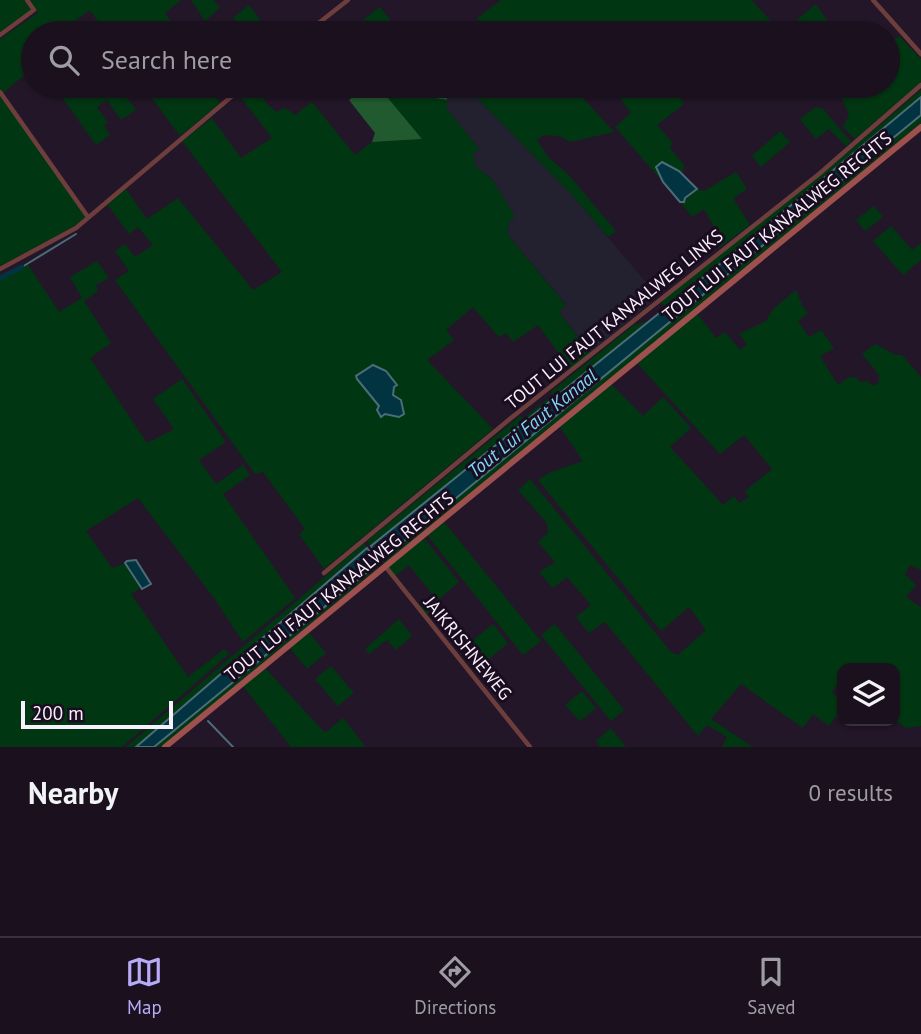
<!DOCTYPE html>
<html lang="en">
<head>
<meta charset="utf-8">
<style>
  :root { --surface:#1a101e; --page:#231927; --text:#f1f3f6; --muted:#9f9da4; --line:#38303c; --accent:#b8abf7 }
  body { margin:0; font-family:"PT Sans",sans-serif; background:var(--page); color:var(--text) }
  .controls { position:absolute; right:21px; bottom:21px; display:grid; overflow:hidden; border-radius:14px; box-shadow:0 2px 5px #0004 }
  .controls button { width:63px; height:63px; display:grid; place-items:center; padding:0; border:0; border-bottom:2px solid var(--line); background:var(--surface); color:var(--text); font:35px sans-serif }
  .scale { position:absolute; left:21px; bottom:18px; width:152px; box-sizing:border-box; padding-left:7px; border:4px solid #f9f0fd; border-top:0; font-size:19px; line-height:24px; white-space:nowrap; color:#f9f0fd; -webkit-text-stroke:5px #1a0d1f; paint-order:stroke }
  .list { margin:0; padding:0; list-style:none }
  h2 { display:flex; justify-content:space-between; align-items:center; height:91px; margin:0; padding:0 28px; font-size:30px }
  h2 small { font-size:23px; font-weight:400; color:var(--muted) }
  .icon { flex:none; width:38px; height:38px; fill:none; stroke:currentColor; stroke-width:2; stroke-linecap:round; stroke-linejoin:round }
  .map { position:relative; flex:none; width:921px; height:747px; overflow:hidden }
  .search { position:absolute; background:var(--surface); box-shadow:0 2px 5px #0004; left:21px; right:21px; top:21px; height:77px; display:flex; align-items:center; gap:18px; box-sizing:border-box; padding:0 24px; border-radius:38px; color:var(--muted); font-size:26px }
  .sheet { height:189px; background:var(--surface) }
  nav { display:flex; justify-content:space-around; align-items:center; box-sizing:border-box; height:98px; border-top:2px solid var(--line); background:var(--surface); font-size:19px; color:var(--muted) }
  nav a { display:grid; justify-items:center; gap:4px }
  nav .on { color:var(--accent) }
  .map>svg:first-child { display:block }
  .industrial { fill:#232030 }
  .green { fill:#003712; fill-rule:evenodd }
  .forest { fill:#225a2f }
  .water { fill:#023341; stroke:#4c6c79; stroke-width:2 }
  .lines { fill:none; stroke-linecap:round; stroke-linejoin:round }
  .stream { stroke:#4c6c79; stroke-width:2 }
  .canal { stroke:#023341; stroke-width:5 }
  .street { stroke:#6e3e3d; stroke-width:4.5 }
  .secondary { stroke:#9d504e; stroke-width:6 }
  .labels { text-anchor:middle; dominant-baseline:central; stroke-width:6; stroke-linejoin:round; paint-order:stroke }
  .street-label { font-size:18px; fill:#f9f0fd; stroke:#1a0d1f }
  .water-label { font-size:19px; font-style:italic; fill:#7dd6f7; stroke:#1a0d1f }
</style>
</head>
<body>
<div class="map">
<svg width="921" height="747" viewBox="0 0 921 747">
  <rect width="100%" height="100%" fill="#231628"/>
  <path class="industrial" d="M 460,86 L 465,86 L 570,193 L 658,296 L 590,353 L 559,311 L 566,304 L 507,234 L 510,220 L 515,216 L 492,179 L 476,167 L 472,159 L 473,153 L 480,150 L 447,109 L 447,90 Z"/>
  <g class="green">
    <path d="M 0,0 L 24,0 L 31,10 L 0,32 Z"/>
    <path d="M 30,0 L 181,0 L 165,13 L 179,33 L 106,33 L 90,10 L 72,23 L 79,33 L 33,33 L 33,68 L 3,93 L 0,88 L 0,39 L 38,13 Z"/>
    <path d="M 191,0 L 214,0 L 220,8 L 205,21 Z"/>
    <path d="M 501,0 L 752,0 L 774,25 L 792,24 L 816,4 L 830,25 L 822,33 L 471,33 L 482,24 L 477,18 Z"/>
    <path d="M 249,5 L 264,25 L 254,33 L 245,33 L 233,18 Z"/>
    <path d="M 380,7 L 401,33 L 346,33 Z"/>
    <path d="M 899,36 L 921,59 L 921,82 L 855,139 L 843,127 L 849,115 L 837,86 L 888,86 L 888,44 Z"/>
    <path d="M 54,86 L 118,86 L 136,110 L 121,120 L 107,100 L 97,107 L 108,123 L 104,126 L 110,135 L 96,145 Z"/>
    <path d="M 143,86 L 209,86 L 220,103 L 180,136 Z"/>
    <path d="M 250,86 L 255,86 L 267,104 L 277,112 L 285,108 L 295,115 L 312,102 L 355,155 L 372,142 L 422,139 L 378,86 L 417,86 L 429,97 L 447,100 L 447,109 L 480,150 L 473,153 L 476,167 L 492,179 L 515,216 L 510,220 L 507,234 L 566,305 L 559,312 L 590,353 L 570,369 L 538,325 L 513,342 L 506,333 L 499,337 L 473,307 L 446,330 L 454,340 L 427,360 L 493,429 L 324,569 L 299,534 L 305,529 L 263,472 L 255,474 L 115,280 L 129,271 L 115,251 L 125,244 L 135,257 L 153,245 L 138,227 L 129,234 L 107,204 L 126,189 L 147,219 L 178,198 L 253,290 L 282,272 L 182,141 L 212,118 L 241,158 L 272,138 L 239,95 ZM 370,368 L 394,387 L 393,395 L 397,399 L 392,415 L 385,414 L 382,417 L 379,406 L 357,376 Z"/>
    <path d="M 465,86 L 582,86 L 576,90 L 614,132 L 570,142 L 560,136 L 544,135 L 537,140 L 549,158 L 568,174 L 616,231 L 608,237 L 570,193 Z"/>
    <path d="M 604,86 L 672,86 L 684,104 L 657,125 L 672,142 L 670,148 L 684,165 L 683,175 L 662,162 L 656,167 L 663,182 L 615,127 L 631,113 L 615,91 Z"/>
    <path d="M 921,90 L 921,97 L 666,308 L 661,302 L 820,176 Z"/>
    <path d="M 0,94 L 86,216 L 73,227 L 0,266 Z"/>
    <path d="M 816,107 L 823,109 L 851,142 L 846,146 L 829,129 L 816,139 L 800,119 Z"/>
    <path d="M 921,115 L 921,123 L 384,564 L 381,560 Z"/>
    <path d="M 780,131 L 790,142 L 761,167 L 752,156 Z"/>
    <path d="M 736,172 L 747,189 L 733,198 L 750,225 L 719,248 L 708,234 L 715,228 L 704,209 L 692,217 L 680,202 L 683,202 L 697,189 L 704,191 Z"/>
    <path d="M 874,206 L 883,217 L 865,231 L 856,220 Z"/>
    <path d="M 891,226 L 912,250 L 921,243 L 921,260 L 903,275 L 873,241 Z"/>
    <path d="M 97,261 L 109,278 L 96,285 L 98,291 L 84,301 L 111,343 L 90,358 L 147,443 L 174,429 L 153,399 L 182,379 L 226,442 L 199,460 L 216,484 L 243,465 L 250,475 L 223,494 L 295,598 L 243,642 L 214,598 L 138,498 L 86,531 L 112,568 L 125,563 L 140,588 L 131,594 L 188,677 L 224,649 L 229,654 L 122,747 L 0,747 L 0,278 L 27,263 L 59,312 L 82,298 L 70,277 Z"/>
    <path d="M 796,290 L 803,307 L 808,313 L 798,321 L 809,337 L 821,330 L 834,348 L 820,356 L 838,385 L 849,377 L 857,378 L 860,382 L 867,381 L 874,386 L 879,382 L 879,375 L 862,354 L 875,344 L 896,355 L 902,355 L 921,377 L 921,570 L 910,565 L 905,574 L 916,585 L 906,597 L 921,607 L 921,726 L 906,728 L 895,720 L 895,668 L 842,668 L 842,686 L 838,683 L 832,692 L 842,701 L 842,720 L 836,716 L 829,726 L 813,714 L 803,728 L 741,684 L 711,719 L 753,747 L 722,747 L 727,737 L 707,725 L 698,736 L 605,622 L 589,633 L 576,617 L 591,605 L 567,577 L 553,588 L 539,572 L 555,562 L 538,542 L 548,533 L 547,523 L 518,490 L 530,479 L 671,652 L 678,655 L 706,630 L 689,607 L 661,631 L 538,480 L 551,472 L 583,461 L 560,427 L 611,384 L 643,416 L 663,397 L 691,428 L 670,447 L 723,505 L 734,496 L 739,503 L 749,497 L 745,491 L 772,469 L 744,435 L 720,454 L 636,362 L 696,312 L 716,338 L 725,332 L 740,350 L 747,344 L 739,334 L 766,321 L 773,309 Z"/>
    <path d="M 649,321 L 371,547 L 367,541 L 520,416 L 524,418 L 551,396 L 552,391 L 634,325 Z"/>
    <path d="M 444,522 L 541,641 L 523,655 L 427,535 Z"/>
    <path d="M 424,538 L 459,582 L 438,600 L 441,604 L 426,615 L 419,606 L 433,595 L 409,565 L 395,576 L 388,566 Z"/>
    <path d="M 364,543 L 367,548 L 136,747 L 126,747 Z"/>
    <path d="M 378,563 L 380,566 L 161,747 L 154,747 Z"/>
    <path d="M 399,619 L 412,636 L 396,650 L 387,640 L 369,654 L 365,649 Z"/>
    <path d="M 493,624 L 508,643 L 487,661 L 471,642 Z"/>
    <path d="M 555,624 L 624,710 L 611,721 L 541,635 Z"/>
    <path d="M 309,633 L 326,653 L 307,669 L 290,648 Z"/>
    <path d="M 331,666 L 354,693 L 338,706 L 315,679 Z"/>
    <path d="M 265,668 L 325,733 L 343,718 L 366,747 L 291,747 L 243,686 Z"/>
    <path d="M 582,691 L 596,708 L 580,721 L 565,705 Z"/>
    <path d="M 611,728 L 626,747 L 600,747 L 596,741 Z"/>
  </g>
  <g class="forest">
    <path d="M 367,86 L 378,86 L 422,139 L 372,142 L 375,133 L 349,100 Z"/>
    <path d="M 417,86 L 460,86 L 447,90 L 447,100 L 429,97 Z"/>
  </g>
  <g class="water">
    <path d="M 921,97 L 921,115 L 381,560 L 371,546 L 741,247 Z"/>
    <path d="M 662,162 L 679,171 L 697,189 L 685,198 L 684,202 L 680,202 L 663,182 L 656,167 Z"/>
    <path d="M 373,365 L 386,371 L 397,385 L 394,387 L 393,395 L 401,400 L 404,414 L 399,417 L 385,414 L 381,417 L 377,410 L 379,406 L 357,379 L 356,376 Z"/>
    <path d="M 367,548 L 378,563 L 154,747 L 136,747 Z"/>
    <path d="M 136,560 L 151,584 L 142,589 L 125,563 L 127,561 Z"/>
  </g>
  <g class="lines">
    <g class="stream">
      <path d="M 22,267 L 76,234"/>
      <path d="M 208,721 L 233,747"/>
    </g>
    <path class="canal" d="M 0,278 L 22,267"/>
    <g class="street">
      <path d="M 873,0 L 921,54"/>
      <path d="M 306,33 L 348,0"/>
      <path d="M 0,35 L 34,10 L 27,0"/>
      <path d="M 0,92 L 88,217"/>
      <path d="M 0,269 L 76,228 L 244,86"/>
      <path d="M 385,566 L 530,747"/>
      <path d="M 324,573 L 511,418 L 819,174 L 921,85"/>
    </g>
    <path class="secondary" d="M 165,747 L 921,127"/>
  </g>
  <g class="labels">
    <g class="street-label">
      <text transform="translate(777 226) rotate(-39)">TOUT LUI FAUT KANAALWEG RECHTS</text>
      <text transform="translate(614 319) rotate(-39)">TOUT LUI FAUT KANAALWEG LINKS</text>
      <text transform="translate(339 586) rotate(-39)">TOUT LUI FAUT KANAALWEG RECHTS</text>
      <text transform="translate(468 648) rotate(51)">JAIKRISHNEWEG</text>
    </g>
    <g class="water-label">
      <text transform="translate(532 423) rotate(-39)">Tout Lui Faut Kanaal</text>
    </g>
  </g>
</svg>
<div class="controls">
<button><svg class="icon" aria-label="layers" viewBox="0 0 24 24"><path d="M12 4l9 5-9 5-9-5zM3 14l9 5 9-5"/></svg></button>
</div>
<div class="scale">200 m</div>
<div class="search"><svg class="icon" aria-label="search" viewBox="0 0 24 24"><circle cx="10" cy="10" r="6"/><path d="M15 15l6 6"/></svg>Search here</div>
</div>
<section class="sheet">
<h2>Nearby<small>0 results</small></h2>
<ul class="list">
</ul>
</section>
<nav>
<a class="on"><svg class="icon" aria-label="map" viewBox="0 0 24 24"><path d="M3 6l6-2 6 2 6-2v14l-6 2-6-2-6 2zM9 4v14M15 6v14"/></svg>Map</a>
<a><svg class="icon" aria-label="directions" viewBox="0 0 24 24"><path d="M12 3l9 9-9 9-9-9zM9 14v-3h6M13 9l2 2-2 2"/></svg>Directions</a>
<a><svg class="icon" aria-label="saved" viewBox="0 0 24 24"><path d="M7 4h10v16l-5-4-5 4z"/></svg>Saved</a>
</nav>
</body>
</html>
